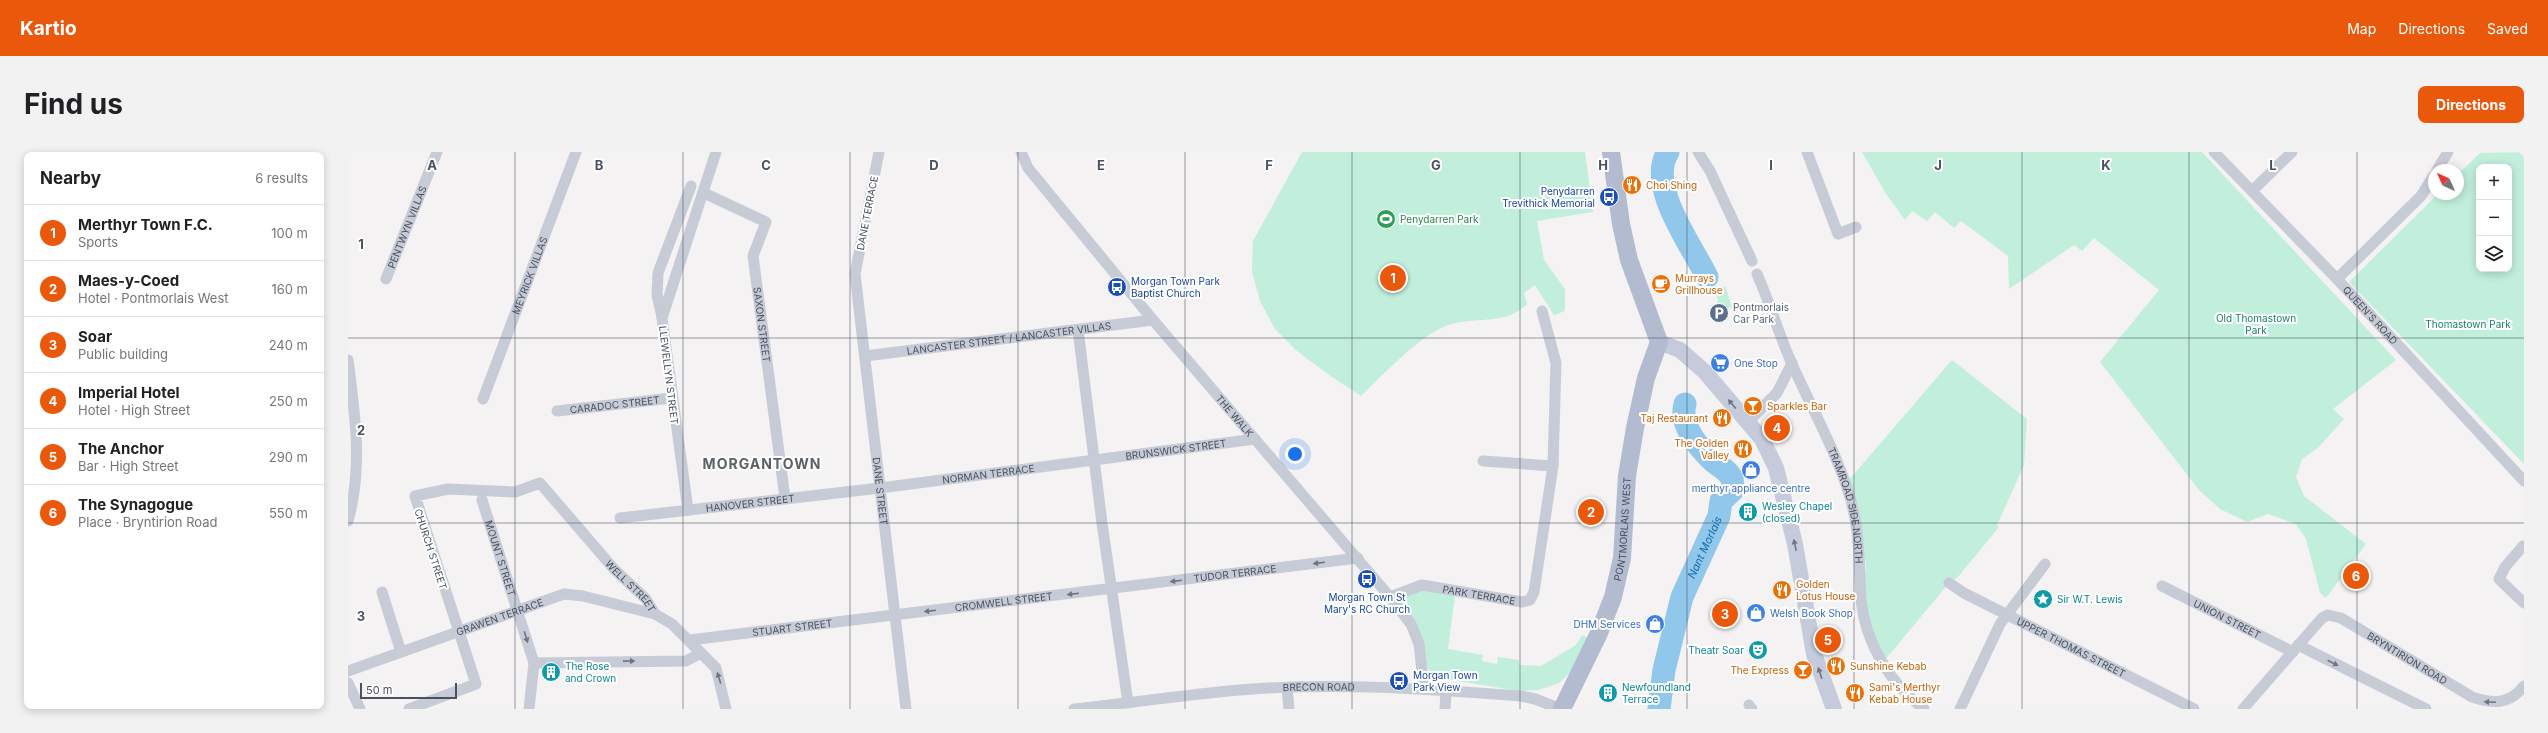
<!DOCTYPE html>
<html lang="en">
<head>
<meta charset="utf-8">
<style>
  :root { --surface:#fff; --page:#f2f2f2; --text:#202124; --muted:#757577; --line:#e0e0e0; --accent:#ea580c }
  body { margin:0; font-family:Inter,sans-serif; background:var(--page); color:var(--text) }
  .controls { position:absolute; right:12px; top:12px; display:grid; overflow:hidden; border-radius:8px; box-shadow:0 2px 10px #0003 }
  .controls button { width:36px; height:36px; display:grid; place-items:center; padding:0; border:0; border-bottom:1px solid var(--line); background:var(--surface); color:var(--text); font:20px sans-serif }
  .compass { position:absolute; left:2080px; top:12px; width:36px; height:36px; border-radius:50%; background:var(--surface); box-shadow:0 2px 10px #0003; rotate:315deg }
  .scale { position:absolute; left:12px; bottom:10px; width:97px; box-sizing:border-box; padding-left:4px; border:2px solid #49515f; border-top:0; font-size:11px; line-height:14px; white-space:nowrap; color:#49515f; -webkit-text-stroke:3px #fff; paint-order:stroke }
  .you { position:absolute; left:947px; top:302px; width:14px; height:14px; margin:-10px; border:3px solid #fff; border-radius:50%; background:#1a73e8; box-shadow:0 0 0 6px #1a73e833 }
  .badge { display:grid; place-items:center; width:26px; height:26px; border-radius:50%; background:var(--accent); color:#fff; font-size:13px; font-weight:700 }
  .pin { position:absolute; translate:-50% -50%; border:2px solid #fff; box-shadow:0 1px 4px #0006 }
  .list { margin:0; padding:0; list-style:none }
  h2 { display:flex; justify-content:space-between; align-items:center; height:52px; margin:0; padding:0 16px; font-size:17px }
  h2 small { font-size:13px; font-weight:400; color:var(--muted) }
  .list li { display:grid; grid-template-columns:26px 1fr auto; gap:12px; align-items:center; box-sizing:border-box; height:56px; padding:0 16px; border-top:1px solid var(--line) }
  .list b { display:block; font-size:15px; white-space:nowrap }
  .list p { margin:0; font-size:13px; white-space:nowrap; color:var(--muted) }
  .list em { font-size:13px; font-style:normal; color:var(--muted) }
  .icon { flex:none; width:22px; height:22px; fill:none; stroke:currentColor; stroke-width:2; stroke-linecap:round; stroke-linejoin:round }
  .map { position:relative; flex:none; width:2176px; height:557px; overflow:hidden; border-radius:8px }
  header { display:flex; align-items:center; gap:24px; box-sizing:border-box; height:56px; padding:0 20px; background:var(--accent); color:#fff }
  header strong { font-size:19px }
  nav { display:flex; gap:22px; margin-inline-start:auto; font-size:14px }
  .intro { display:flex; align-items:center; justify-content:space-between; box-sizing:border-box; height:96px; padding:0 24px }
  h1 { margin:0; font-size:28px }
  .button { padding:10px 18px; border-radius:8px; background:var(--accent); color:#fff; font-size:14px; font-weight:700 }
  main { display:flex; gap:24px; padding:0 24px }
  aside { flex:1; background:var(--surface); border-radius:8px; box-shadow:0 2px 10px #0003 }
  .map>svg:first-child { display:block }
  .green { fill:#c2efdc; fill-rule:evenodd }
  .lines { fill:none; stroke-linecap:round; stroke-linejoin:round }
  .river { stroke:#90c7eb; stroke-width:23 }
  .street { stroke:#c6cbd6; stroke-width:11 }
  .secondary { stroke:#c5cbda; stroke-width:16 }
  .primary { stroke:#b2bbcf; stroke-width:18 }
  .oneway { fill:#6e7684 }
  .oneway2 { fill:#6e7683 }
  .grid { fill:none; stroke:#49515f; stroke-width:1; stroke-opacity:0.55 }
  .labels { text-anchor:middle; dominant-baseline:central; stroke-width:4; stroke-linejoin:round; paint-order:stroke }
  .food-label { font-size:10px; fill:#c56008; stroke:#fff; text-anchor:start }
  .transit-label { font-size:10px; fill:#164399; stroke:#fff; text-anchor:start }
  .street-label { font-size:10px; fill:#49515f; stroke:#fff }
  .leisure-label { font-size:10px; fill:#27864d; stroke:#fff; text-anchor:start }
  .service-label { font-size:10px; fill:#4e5e75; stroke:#fff; text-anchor:start }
  .park-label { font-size:10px; fill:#198162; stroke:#fff }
  .shop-label { font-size:10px; fill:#366cbe; stroke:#fff; text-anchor:start }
  .culture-label { font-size:10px; fill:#0d838f; stroke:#fff; text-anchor:start }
  .water-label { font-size:11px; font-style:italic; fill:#0f6dad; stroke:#fff }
  .district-label { font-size:14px; font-weight:bold; letter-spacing:1px; fill:#5e6067; stroke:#fff }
  .grid-label { font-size:13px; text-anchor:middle; font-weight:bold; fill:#49515f; stroke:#fff; stroke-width:4; stroke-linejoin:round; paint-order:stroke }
</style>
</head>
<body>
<header>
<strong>Kartio</strong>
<nav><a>Map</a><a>Directions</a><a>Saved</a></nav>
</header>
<div class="intro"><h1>Find us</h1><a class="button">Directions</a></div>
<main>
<aside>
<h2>Nearby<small>6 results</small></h2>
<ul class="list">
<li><span class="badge">1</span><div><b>Merthyr Town F.C.</b><p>Sports</p></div><em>100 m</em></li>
<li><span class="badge">2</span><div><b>Maes-y-Coed</b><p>Hotel · Pontmorlais West</p></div><em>160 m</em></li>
<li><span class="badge">3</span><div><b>Soar</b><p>Public building</p></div><em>240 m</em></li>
<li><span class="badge">4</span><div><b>Imperial Hotel</b><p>Hotel · High Street</p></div><em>250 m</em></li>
<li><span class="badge">5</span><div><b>The Anchor</b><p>Bar · High Street</p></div><em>290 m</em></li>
<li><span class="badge">6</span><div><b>The Synagogue</b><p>Place · Bryntirion Road</p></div><em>550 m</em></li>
</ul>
</aside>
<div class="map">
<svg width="2176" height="557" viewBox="0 0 2176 557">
  <rect width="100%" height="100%" fill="#f4f2f2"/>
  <g class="green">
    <path d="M 954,0 L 1237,0 L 1245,60 L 1189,69 L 1196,108 L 1217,137 L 1217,159 L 1206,163 L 1187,133 L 1176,141 L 1179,152 C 1157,175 1125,163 1098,174 C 1071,184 1035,223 1013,244 L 981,223 L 949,199 L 927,177 L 912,149 L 904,120 L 905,89 Z"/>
    <path d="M 1514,0 L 1854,0 L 2048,208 L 1985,257 L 1996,267 L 1971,295 L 1954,307 L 1948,325 L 1956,344 L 2018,392 L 1978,446 L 1972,441 L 1958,387 L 1948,372 L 1920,362 L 1899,370 L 1872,357 L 1851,338 L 1752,210 L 1811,138 L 1746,86 L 1734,99 L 1726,93 L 1661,137 L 1660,104 L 1613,69 L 1606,76 L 1587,60 L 1579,69 L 1564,59 L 1557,68 L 1538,42 Z"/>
    <path d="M 2176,0 L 2176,312 L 2001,130 L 2090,42 L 2110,42 L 2110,22 L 2132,1 ZM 2131,15 L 2161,15 L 2161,117 L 2131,117 Z"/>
    <path d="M 1377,134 L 1384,155 L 1368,159 L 1370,147 L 1366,138 Z"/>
    <path d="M 1604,208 L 1679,267 L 1676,313 L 1649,373 L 1651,375 L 1609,426 L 1601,431 L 1536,509 L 1521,473 L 1516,444 L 1518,413 L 1500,329 Z"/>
    <path d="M 1075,436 L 1107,444 L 1100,497 L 1135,503 L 1134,509 L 1149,512 L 1150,505 L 1171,508 L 1171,513 L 1193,514 L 1228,493 L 1234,483 L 1240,486 L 1230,513 L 1211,531 L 1190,538 L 1171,539 L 1091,526 L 1079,516 L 1049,448 Z"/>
  </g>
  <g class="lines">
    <g class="river">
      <path d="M 1320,0 C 1298,34 1345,95 1359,125"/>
      <path id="s1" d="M 1311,557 L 1316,518 L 1334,445 L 1371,364 L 1373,349 L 1384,339 C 1384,335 1385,330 1384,327 C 1381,319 1372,315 1366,310 C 1351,296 1331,274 1337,252"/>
    </g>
    <g class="street">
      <path id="s2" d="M 531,0 L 507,122 L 558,557"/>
      <path id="s3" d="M 673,0 L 680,16 L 805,168 L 1042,445 L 1063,472 L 1071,492 L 1076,537"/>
      <path d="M 1350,0 L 1362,19 L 1404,109"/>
      <path d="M 1459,0 L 1490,82 L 1508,75"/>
      <path id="s4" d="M 1866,0 L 1989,127 L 2176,329"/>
      <path d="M 2089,18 L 2100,0"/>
      <path d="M 1904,39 L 1944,0"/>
      <path id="s5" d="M 356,41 L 418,70 L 405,104 L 437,346"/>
      <path id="s6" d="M 1409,122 C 1422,151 1431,183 1444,212 C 1463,255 1487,297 1501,342 C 1512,376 1511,412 1513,447 C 1517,490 1542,532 1576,557"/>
      <path id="s7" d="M 38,127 L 89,0"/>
      <path d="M 1989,127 L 2073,44 L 2086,23"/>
      <path d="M 314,165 L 309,143 L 310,121 L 343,34"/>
      <path d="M 730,178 L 754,371 L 780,551"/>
      <path id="s8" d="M 517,204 L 805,168"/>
      <path d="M 0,208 C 7,262 15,316 0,369"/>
      <path id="s9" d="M 135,247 L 228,0"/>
      <path id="s10" d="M 209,259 L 324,246"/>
      <path d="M 1400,270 L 1429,241 L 1444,211"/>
      <path d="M 1135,309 L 1205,314"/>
      <path id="s11" d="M 134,348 L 186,511 L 181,557"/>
      <path d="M 340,358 L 314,166 L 368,0"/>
      <path id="s12" d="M 272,366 L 532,336 L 907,287"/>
      <path d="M 2175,394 L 2157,415 L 2151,427 L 2176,451"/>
      <path id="s13" d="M 1601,431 L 1616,441 L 1846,557"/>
      <path id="s14" d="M 1814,434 L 1945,500"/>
      <path d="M 34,440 L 53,500"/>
      <path id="s15" d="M 1042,445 L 1074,433 L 1174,450 L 1182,448 L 1186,440 L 1205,314 L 1208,211 L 1194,159"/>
      <path id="s16" d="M 342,488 L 1010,406"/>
      <path d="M 1950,493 L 2078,557"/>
      <path d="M 186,511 L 338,509 L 353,501"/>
      <path id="s17" d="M 0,519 L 216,442 L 235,444 L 307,462"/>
      <path d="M 0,531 L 12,557"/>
      <path d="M 939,536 L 941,557"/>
      <path d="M 1401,553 L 1404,557"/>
      <path id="s18" d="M 61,557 L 128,532 L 67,344 L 100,337 L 167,340 L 192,331 L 266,417 L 298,447 L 307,462 L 324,472 L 368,516 L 378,557"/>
      <path id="s19" d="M 726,557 C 781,551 836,543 892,538 C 985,530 1080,537 1173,544 L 1187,547 L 1213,557"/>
      <path d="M 1097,557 L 1098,539"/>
      <path d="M 1612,557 L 1652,472 L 1697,412"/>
      <path id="s20" d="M 1895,557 L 1974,466 L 1980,463 L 1993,466 L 2124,545 C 2145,552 2161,553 2176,534"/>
    </g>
    <path class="secondary" d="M 1311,190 L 1332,198 L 1357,220 L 1414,287 L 1428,316 L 1447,392 L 1466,502 L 1486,557"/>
    <path class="primary" id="s21" d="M 1214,557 L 1251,481 L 1265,445 L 1274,406 L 1279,324 L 1287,276 L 1298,226 L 1311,190 L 1281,108 L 1273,72 L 1263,0"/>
  </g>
  <defs><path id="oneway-solid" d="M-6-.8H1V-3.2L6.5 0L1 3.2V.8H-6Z"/></defs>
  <g class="oneway">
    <use href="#oneway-solid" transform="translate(1384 252) rotate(-130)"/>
    <use href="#oneway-solid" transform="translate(1447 393) rotate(-102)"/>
    <use href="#oneway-solid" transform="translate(1472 521) rotate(-108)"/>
  </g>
  <g class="oneway2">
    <use href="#oneway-solid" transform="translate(971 411) rotate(173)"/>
    <use href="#oneway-solid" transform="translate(828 429) rotate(173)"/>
    <use href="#oneway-solid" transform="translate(725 442) rotate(173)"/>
    <use href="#oneway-solid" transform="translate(582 459) rotate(173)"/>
    <use href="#oneway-solid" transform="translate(178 485) rotate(73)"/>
    <use href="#oneway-solid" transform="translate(281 509) rotate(-1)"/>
    <use href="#oneway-solid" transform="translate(1985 511) rotate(27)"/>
    <use href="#oneway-solid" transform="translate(371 526) rotate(-107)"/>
    <use href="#oneway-solid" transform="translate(2142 550) rotate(-177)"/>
  </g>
  <path class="grid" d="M 167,0 L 167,557M 335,0 L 335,557M 502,0 L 502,557M 670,0 L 670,557M 837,0 L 837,557M 1004,0 L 1004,557M 1172,0 L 1172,557M 1339,0 L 1339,557M 1506,0 L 1506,557M 1674,0 L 1674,557M 1841,0 L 1841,557M 2009,0 L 2009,557M 0,186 L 2176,186M 0,371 L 2176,371"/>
  <defs>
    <symbol id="restaurant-disc" viewBox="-11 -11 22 22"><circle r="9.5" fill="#e8710a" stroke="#fff"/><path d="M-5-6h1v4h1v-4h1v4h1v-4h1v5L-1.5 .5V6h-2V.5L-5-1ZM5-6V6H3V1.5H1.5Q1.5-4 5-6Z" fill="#fff"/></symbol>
    <symbol id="bus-disc" viewBox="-11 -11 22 22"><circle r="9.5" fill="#1a4fb4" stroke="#fff"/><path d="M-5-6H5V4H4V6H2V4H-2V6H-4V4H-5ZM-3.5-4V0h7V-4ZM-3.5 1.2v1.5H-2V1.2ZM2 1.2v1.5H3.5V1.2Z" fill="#fff"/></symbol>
    <symbol id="stadium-disc" viewBox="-11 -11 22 22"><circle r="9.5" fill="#2e9e5b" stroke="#fff"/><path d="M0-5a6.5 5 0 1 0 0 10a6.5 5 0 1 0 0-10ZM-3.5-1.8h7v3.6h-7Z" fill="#fff"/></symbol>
    <symbol id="cafe-disc" viewBox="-11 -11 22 22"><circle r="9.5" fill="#e8710a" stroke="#fff"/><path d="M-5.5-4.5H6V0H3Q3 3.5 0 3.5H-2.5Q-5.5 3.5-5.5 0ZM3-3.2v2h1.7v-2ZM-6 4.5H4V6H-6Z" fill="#fff"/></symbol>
    <symbol id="parking-disc" viewBox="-11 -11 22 22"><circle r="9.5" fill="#5c6f8a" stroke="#fff"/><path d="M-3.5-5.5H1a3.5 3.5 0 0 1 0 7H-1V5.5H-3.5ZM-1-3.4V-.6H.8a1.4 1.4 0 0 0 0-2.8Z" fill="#fff"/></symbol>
    <symbol id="supermarket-disc" viewBox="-11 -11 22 22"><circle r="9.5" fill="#3f7fe0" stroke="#fff"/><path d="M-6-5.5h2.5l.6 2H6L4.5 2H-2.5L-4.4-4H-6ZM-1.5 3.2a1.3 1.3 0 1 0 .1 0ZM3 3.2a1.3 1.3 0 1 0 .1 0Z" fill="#fff"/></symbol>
    <symbol id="bar-disc" viewBox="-11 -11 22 22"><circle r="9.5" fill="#e8710a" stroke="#fff"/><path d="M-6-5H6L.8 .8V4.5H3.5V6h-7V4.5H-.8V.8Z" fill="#fff"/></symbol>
    <symbol id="shop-disc" viewBox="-11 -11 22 22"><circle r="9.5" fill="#3f7fe0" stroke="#fff"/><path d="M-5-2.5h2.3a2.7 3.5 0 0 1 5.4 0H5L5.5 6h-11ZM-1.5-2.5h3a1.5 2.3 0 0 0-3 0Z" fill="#fff"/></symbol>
    <symbol id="building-disc" viewBox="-11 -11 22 22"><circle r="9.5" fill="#0f9aa8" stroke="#fff"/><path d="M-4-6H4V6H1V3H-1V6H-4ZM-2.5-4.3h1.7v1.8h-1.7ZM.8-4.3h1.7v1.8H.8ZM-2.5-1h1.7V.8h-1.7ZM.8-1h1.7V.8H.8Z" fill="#fff"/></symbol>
    <symbol id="sight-disc" viewBox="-11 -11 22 22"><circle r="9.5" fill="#0f9aa8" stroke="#fff"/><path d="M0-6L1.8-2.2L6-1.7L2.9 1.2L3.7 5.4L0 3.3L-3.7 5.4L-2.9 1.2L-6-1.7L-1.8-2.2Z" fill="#fff"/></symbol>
    <symbol id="theatre-disc" viewBox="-11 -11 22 22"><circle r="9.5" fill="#0f9aa8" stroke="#fff"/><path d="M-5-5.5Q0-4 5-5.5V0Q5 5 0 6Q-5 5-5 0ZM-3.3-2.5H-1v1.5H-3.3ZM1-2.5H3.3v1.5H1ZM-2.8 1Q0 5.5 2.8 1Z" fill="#fff"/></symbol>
  </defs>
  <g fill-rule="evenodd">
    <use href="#restaurant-disc" x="1273" y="22" width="22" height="22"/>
    <use href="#bus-disc" x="1250" y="34" width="22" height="22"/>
    <use href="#stadium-disc" x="1027" y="56" width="22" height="22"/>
    <use href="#cafe-disc" x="1302" y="121" width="22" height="22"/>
    <use href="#bus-disc" x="758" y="124" width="22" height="22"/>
    <use href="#parking-disc" x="1360" y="150" width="22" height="22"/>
    <use href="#supermarket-disc" x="1361" y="200" width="22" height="22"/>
    <use href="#bar-disc" x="1394" y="243" width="22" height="22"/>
    <use href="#restaurant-disc" x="1363" y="255" width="22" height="22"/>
    <use href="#restaurant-disc" x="1384" y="286" width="22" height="22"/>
    <use href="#shop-disc" x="1392" y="307" width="22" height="22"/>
    <use href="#building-disc" x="1389" y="349" width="22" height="22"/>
    <use href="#bus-disc" x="1008" y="416" width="22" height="22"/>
    <use href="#restaurant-disc" x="1423" y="427" width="22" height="22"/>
    <use href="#sight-disc" x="1684" y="436" width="22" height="22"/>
    <use href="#shop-disc" x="1397" y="450" width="22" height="22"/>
    <use href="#shop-disc" x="1296" y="461" width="22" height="22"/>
    <use href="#theatre-disc" x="1399" y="487" width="22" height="22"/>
    <use href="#restaurant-disc" x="1477" y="503" width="22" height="22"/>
    <use href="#bar-disc" x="1444" y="507" width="22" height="22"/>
    <use href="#building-disc" x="192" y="509" width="22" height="22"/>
    <use href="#bus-disc" x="1040" y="518" width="22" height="22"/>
    <use href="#building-disc" x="1249" y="530" width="22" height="22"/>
    <use href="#restaurant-disc" x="1496" y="530" width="22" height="22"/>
  </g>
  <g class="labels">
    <g class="food-label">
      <text x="1298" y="33">Choi Shing</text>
      <text x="1327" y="126">Murrays<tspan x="1327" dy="12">Grillhouse</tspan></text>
      <text x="1419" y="254">Sparkles Bar</text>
      <text x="1360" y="266" text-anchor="end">Taj Restaurant</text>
      <text x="1381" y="291" text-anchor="end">The Golden<tspan x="1381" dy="12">Valley</tspan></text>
      <text x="1448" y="432">Golden<tspan x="1448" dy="12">Lotus House</tspan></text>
      <text x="1502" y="514">Sunshine Kebab</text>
      <text x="1441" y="518" text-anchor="end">The Express</text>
      <text x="1521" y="535">Sami's Merthyr<tspan x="1521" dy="12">Kebab House</tspan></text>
    </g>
    <g class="transit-label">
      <text x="1247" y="39" text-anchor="end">Penydarren<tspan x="1247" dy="12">Trevithick Memorial</tspan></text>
      <text x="783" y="129">Morgan Town Park<tspan x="783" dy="12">Baptist Church</tspan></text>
      <text x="1019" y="445" text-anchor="middle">Morgan Town St<tspan x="1019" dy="12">Mary's RC Church</tspan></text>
      <text x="1065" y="523">Morgan Town<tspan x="1065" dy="12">Park View</tspan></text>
    </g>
    <g class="street-label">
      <text transform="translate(519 61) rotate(-79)">DANE TERRACE</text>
      <text stroke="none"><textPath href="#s7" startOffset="56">PENTWYN VILLAS</textPath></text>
      <text stroke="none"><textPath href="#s9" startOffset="132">MEYRICK VILLAS</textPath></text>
      <text stroke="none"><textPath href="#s4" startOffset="226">QUEEN'S ROAD</textPath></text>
      <text stroke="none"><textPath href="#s5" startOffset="174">SAXON STREET</textPath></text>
      <text stroke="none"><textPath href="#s8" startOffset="145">LANCASTER STREET / LANCASTER VILLAS</textPath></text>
      <text transform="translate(321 223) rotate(83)">LLEWELLYN STREET</text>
      <text stroke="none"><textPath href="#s10" startOffset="58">CARADOC STREET</textPath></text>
      <text stroke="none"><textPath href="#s3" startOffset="340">THE WALK</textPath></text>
      <text stroke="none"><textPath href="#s12" startOffset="560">BRUNSWICK STREET</textPath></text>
      <text stroke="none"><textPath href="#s12" startOffset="371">NORMAN TERRACE</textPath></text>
      <text stroke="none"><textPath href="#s2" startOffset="343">DANE STREET</textPath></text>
      <text stroke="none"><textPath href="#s12" startOffset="131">HANOVER STREET</textPath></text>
      <text stroke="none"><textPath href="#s6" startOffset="249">TRAMROAD SIDE NORTH</textPath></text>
      <text stroke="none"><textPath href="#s21" startOffset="192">PONTMORLAIS WEST</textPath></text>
      <text transform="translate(83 397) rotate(72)">CHURCH STREET</text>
      <text stroke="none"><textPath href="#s11" startOffset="61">MOUNT STREET</textPath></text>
      <text stroke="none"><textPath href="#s16" startOffset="549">TUDOR TERRACE</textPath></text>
      <text stroke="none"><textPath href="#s18" startOffset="534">WELL STREET</textPath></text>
      <text stroke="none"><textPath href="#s15" startOffset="92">PARK TERRACE</textPath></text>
      <text stroke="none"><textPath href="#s16" startOffset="316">CROMWELL STREET</textPath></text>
      <text stroke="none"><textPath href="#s17" startOffset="161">GRAWEN TERRACE</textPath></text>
      <text stroke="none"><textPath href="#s14" startOffset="73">UNION STREET</textPath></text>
      <text stroke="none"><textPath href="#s16" startOffset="103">STUART STREET</textPath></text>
      <text stroke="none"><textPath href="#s13" startOffset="138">UPPER THOMAS STREET</textPath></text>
      <text stroke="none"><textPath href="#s20" startOffset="218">BRYNTIRION ROAD</textPath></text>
      <text stroke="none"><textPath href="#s19" startOffset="246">BRECON ROAD</textPath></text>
    </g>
    <g class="leisure-label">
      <text x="1052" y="67">Penydarren Park</text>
    </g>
    <g class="service-label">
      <text x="1385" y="155">Pontmorlais<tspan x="1385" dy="12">Car Park</tspan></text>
    </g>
    <g class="park-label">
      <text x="1908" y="166">Old Thomastown<tspan x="1908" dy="12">Park</tspan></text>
      <text x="2120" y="172">Thomastown Park</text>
    </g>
    <g class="shop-label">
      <text x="1386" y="211">One Stop</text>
      <text x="1403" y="336" text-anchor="middle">merthyr appliance centre</text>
      <text x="1422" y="461">Welsh Book Shop</text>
      <text x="1293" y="472" text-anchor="end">DHM Services</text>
    </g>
    <g class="culture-label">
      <text x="1414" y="354">Wesley Chapel<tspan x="1414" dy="12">(closed)</tspan></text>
      <text x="1709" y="447">Sir W.T. Lewis</text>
      <text x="1396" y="498" text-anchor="end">Theatr Soar</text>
      <text x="217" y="514">The Rose<tspan x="217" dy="12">and Crown</tspan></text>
      <text x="1274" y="535">Newfoundland<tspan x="1274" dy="12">Terrace</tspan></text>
    </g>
    <g class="water-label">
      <text stroke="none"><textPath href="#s1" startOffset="169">Nant Morlais</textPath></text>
    </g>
    <g class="district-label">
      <text x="414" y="311">MORGANTOWN</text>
    </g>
  </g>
  <g class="grid-label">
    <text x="84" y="18">A</text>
    <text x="251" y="18">B</text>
    <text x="418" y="18">C</text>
    <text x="586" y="18">D</text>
    <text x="753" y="18">E</text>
    <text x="921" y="18">F</text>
    <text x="1088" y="18">G</text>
    <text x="1255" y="18">H</text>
    <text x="1423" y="18">I</text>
    <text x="1590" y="18">J</text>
    <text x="1758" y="18">K</text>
    <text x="1925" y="18">L</text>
    <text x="13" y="97">1</text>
    <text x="13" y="283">2</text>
    <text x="13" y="469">3</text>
  </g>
</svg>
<div class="controls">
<button>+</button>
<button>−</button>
<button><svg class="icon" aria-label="layers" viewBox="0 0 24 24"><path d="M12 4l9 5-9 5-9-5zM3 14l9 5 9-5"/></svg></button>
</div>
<svg class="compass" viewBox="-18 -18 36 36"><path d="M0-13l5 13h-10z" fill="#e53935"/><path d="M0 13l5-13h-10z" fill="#757577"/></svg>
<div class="scale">50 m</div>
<div class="you"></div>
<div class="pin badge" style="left:1045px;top:126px">1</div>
<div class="pin badge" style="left:1243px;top:360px">2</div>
<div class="pin badge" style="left:1377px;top:462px">3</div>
<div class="pin badge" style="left:1429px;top:276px">4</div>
<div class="pin badge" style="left:1480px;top:488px">5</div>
<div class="pin badge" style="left:2008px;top:424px">6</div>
</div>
</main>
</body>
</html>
